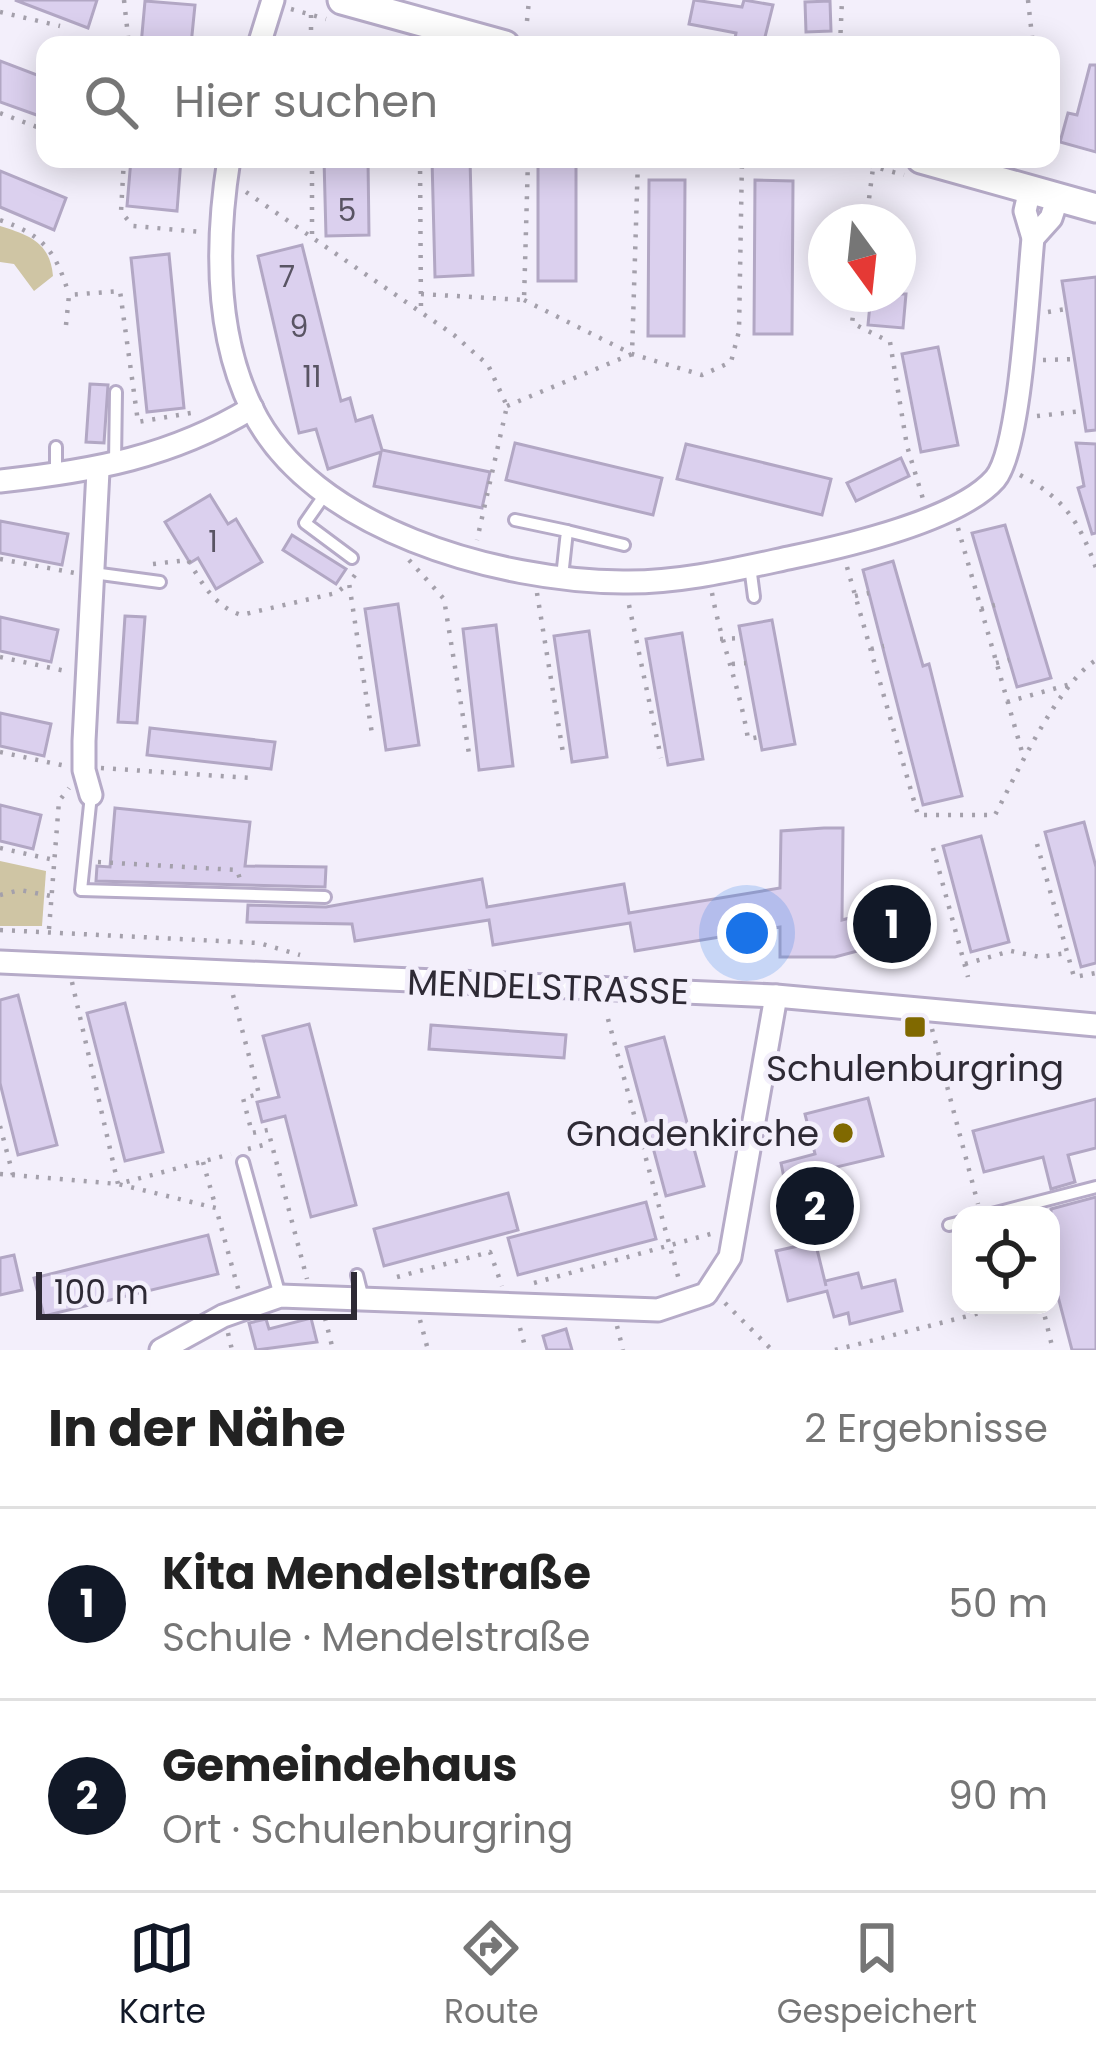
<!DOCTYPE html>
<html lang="de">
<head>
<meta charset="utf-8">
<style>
  :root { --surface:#fff; --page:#f6f6f6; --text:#222; --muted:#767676; --line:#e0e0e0; --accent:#111827 }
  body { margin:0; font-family:Poppins,sans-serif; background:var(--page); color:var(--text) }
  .controls { position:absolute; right:36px; bottom:36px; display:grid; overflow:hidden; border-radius:24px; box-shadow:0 6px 30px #0003 }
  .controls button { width:108px; height:108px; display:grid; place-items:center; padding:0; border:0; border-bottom:3px solid var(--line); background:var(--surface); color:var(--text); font:60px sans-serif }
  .compass { position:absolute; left:808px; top:204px; width:108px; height:108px; border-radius:50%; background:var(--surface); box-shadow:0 6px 30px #0003; rotate:165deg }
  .scale { position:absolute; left:36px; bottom:30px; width:321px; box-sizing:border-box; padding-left:12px; border:6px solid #2e2a35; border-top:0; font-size:33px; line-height:42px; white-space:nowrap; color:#2e2a35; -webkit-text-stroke:9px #f3effb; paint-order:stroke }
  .you { position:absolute; left:747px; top:933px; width:42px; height:42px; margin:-30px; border:9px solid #fff; border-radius:50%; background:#1a73e8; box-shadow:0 0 0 18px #1a73e833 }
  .badge { display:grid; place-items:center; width:78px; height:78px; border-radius:50%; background:var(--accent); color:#fff; font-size:39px; font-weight:700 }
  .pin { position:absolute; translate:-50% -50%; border:6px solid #fff; box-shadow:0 3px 12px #0006 }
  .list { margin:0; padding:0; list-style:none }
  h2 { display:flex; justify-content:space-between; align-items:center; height:156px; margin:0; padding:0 48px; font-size:51px }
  h2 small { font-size:39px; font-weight:400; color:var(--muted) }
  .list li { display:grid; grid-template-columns:78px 1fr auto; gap:36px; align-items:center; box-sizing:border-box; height:192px; padding:0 48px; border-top:3px solid var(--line) }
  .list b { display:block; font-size:45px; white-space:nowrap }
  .list p { margin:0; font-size:39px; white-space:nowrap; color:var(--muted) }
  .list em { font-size:39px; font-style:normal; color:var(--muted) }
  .icon { flex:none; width:66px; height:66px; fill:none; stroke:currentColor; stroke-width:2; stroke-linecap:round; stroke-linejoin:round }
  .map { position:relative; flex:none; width:1096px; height:1350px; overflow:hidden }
  .search { position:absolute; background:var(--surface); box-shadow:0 6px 30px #0003; left:36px; right:36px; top:36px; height:132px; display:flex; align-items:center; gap:30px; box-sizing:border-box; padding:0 42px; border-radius:24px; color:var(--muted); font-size:45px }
  .sheet { height:540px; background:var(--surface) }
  nav { display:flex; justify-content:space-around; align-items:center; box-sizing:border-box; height:168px; border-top:3px solid var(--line); background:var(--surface); font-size:33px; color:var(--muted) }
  nav a { display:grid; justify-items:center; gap:6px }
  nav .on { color:var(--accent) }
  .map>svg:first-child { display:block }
  .green { fill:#cfc5a4 }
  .building { fill:#dbd0ee; stroke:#b2a7c4; stroke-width:3 }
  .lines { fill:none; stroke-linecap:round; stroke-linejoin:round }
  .service-casing { stroke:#b6abc8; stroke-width:16 }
  .minor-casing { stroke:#b6abc8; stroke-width:27 }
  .tertiary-casing { stroke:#b6abc8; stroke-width:33 }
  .path { stroke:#a4a0ab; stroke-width:4.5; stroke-dasharray:3 9; stroke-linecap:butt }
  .service { stroke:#fff; stroke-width:10 }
  .minor { stroke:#fff; stroke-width:21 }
  .tertiary { stroke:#fff; stroke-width:27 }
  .poi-dot { fill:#806900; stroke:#f3effb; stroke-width:4.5 }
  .labels { text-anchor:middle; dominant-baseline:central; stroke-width:10; stroke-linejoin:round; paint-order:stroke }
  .number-label { font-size:30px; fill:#595463 }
  .street-label { font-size:36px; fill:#2e2a35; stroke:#f3effb }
  .poi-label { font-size:36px; fill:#2e2a35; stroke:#f3effb }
</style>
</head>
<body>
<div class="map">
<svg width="1096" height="1350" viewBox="0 0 1096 1350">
  <rect width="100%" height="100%" fill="#f3effb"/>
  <g class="green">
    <path d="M 0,226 C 29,235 50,242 53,276 L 34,291 L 14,264 L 0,262 Z"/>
    <path d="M 0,861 L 46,871 L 42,926 L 0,926 Z"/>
  </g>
  <g class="building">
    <path d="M 15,0 L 97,0 L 88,28 Z"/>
    <path d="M 694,0 L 742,7 L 744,0 L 773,5 L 763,45 L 734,45 L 736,33 L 689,24 Z"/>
    <path d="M 145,1 L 195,5 L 191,45 L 141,45 Z"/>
    <path d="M 830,1 L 831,31 L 806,32 L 805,2 Z"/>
    <path d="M 0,61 L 45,78 L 45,118 L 0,102 Z"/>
    <path d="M 1090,65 L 1096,65 L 1096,152 L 1060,142 L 1068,113 L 1077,115 Z"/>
    <path d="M 131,159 L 181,159 L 177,211 L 127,206 Z"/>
    <path d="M 324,159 L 368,159 L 369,235 L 326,236 Z"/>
    <path d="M 432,159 L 470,159 L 473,275 L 435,277 Z"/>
    <rect x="538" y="159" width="38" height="122"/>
    <path d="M 0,171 L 66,198 L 54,230 L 0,207 Z"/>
    <path d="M 649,180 L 685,180 L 684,336 L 648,336 Z"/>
    <path d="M 755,180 L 793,181 L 792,334 L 754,334 Z"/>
    <path d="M 302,245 L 341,401 L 350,398 L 356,421 L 372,416 L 382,450 L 490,472 L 482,508 L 374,486 L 381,452 L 328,469 L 316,429 L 299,433 L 258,256 Z"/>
    <path d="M 169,254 L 184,408 L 147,412 L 131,258 Z"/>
    <path d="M 1096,277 L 1096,430 L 1086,431 L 1062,281 Z"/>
    <path d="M 871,294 L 906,294 L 903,328 L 868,325 Z"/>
    <path d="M 938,347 L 958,445 L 921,452 L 902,354 Z"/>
    <path d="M 90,384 L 108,385 L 104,443 L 86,442 Z"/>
    <path d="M 515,443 L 662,478 L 653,515 L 506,480 Z"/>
    <path d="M 1076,443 L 1096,444 L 1096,533 L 1092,534 L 1078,488 L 1084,486 Z"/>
    <path d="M 686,444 L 831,479 L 822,515 L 677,479 Z"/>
    <path d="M 901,458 L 909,476 L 856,501 L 847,483 Z"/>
    <path d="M 210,495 L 228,524 L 236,519 L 262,562 L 216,589 L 198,558 L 190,563 L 165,522 Z"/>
    <path d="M 0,521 L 68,534 L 62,565 L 0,553 Z"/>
    <path d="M 1005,525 L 1051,678 L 1017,687 L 972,533 Z"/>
    <path d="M 292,535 L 346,569 L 336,584 L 283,550 Z"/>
    <path d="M 893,561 L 923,666 L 929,664 L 962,796 L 923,805 L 863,570 Z"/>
    <path d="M 398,604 L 419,745 L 386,750 L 365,609 Z"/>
    <path d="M 125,616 L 145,617 L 137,723 L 118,722 Z"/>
    <path d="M 0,617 L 58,630 L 51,662 L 0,651 Z"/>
    <path d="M 772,620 L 795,744 L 762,750 L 739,626 Z"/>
    <path d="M 496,625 L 513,766 L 479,770 L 463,629 Z"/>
    <path d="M 589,631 L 607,757 L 572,762 L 554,636 Z"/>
    <path d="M 682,633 L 703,759 L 668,765 L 646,639 Z"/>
    <path d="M 0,713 L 51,724 L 44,756 L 0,746 Z"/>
    <path d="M 150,728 L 275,742 L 271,769 L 147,755 Z"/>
    <path d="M 0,805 L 41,815 L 33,849 L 0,841 Z"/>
    <path d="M 115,808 L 250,822 L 245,866 L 326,867 L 325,887 L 96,881 L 97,866 L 110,867 Z"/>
    <path d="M 1084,822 L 1096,867 L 1096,963 L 1081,967 L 1045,832 Z"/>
    <path d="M 824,828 L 843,828 L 842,920 L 920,899 L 929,932 L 835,957 L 780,957 L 780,927 L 635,951 L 630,923 L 493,945 L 489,920 L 355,941 L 352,924 L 247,922 L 248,905 L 326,907 L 482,879 L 487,907 L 624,884 L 629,913 L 780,888 L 781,831 Z"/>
    <path d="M 981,836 L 1009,942 L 971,952 L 943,846 Z"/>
    <path d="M 18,995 L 57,1145 L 18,1155 L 0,1083 L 0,1000 Z"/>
    <path d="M 125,1003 L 163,1152 L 125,1161 L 87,1013 Z"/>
    <path d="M 309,1024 L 356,1205 L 311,1217 L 285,1116 L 262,1122 L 257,1102 L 279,1097 L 263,1036 Z"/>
    <path d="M 431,1025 L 566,1035 L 564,1058 L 429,1049 Z"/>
    <path d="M 664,1037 L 704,1186 L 666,1196 L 626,1047 Z"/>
    <path d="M 868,1098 L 883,1156 L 832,1168 L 849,1233 L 815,1241 L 826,1286 L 825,1281 L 858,1273 L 862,1288 L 895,1280 L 902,1311 L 850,1324 L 848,1313 L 834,1317 L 827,1291 L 788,1301 L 776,1251 L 798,1246 L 781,1163 L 815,1154 L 805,1114 Z"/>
    <path d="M 1096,1099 L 1096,1148 L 1068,1155 L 1075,1182 L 1051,1189 L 1043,1157 L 984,1172 L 973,1131 Z"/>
    <path d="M 508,1193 L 518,1230 L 384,1266 L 374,1229 Z"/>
    <path d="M 1096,1197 L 1096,1350 L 1072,1350 L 1055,1285 L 1051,1286 L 1051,1209 Z"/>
    <path d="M 646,1202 L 656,1239 L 518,1275 L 508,1238 Z"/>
    <path d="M 208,1235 L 218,1274 L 44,1316 L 34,1278 Z"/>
    <path d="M 14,1255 L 22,1290 L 0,1295 L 0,1258 Z"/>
    <path d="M 311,1318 L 317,1342 L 256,1350 L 249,1323 L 266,1319 L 269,1329 Z"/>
    <path d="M 566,1329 L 572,1350 L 547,1350 L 543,1336 Z"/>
  </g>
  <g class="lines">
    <defs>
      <g id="service">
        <path d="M 115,463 L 116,392"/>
        <path d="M 56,472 L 56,447"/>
        <path d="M 328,490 L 305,523 L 352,558"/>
        <path d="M 515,520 L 567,531 L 562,577"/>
        <path d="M 567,531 L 624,545"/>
        <path d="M 750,566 L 754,597"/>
        <path d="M 93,573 L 160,582"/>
        <path d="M 91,795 L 81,890 L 325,897"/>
        <path d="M 243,1162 L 280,1296"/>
        <path d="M 988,1215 L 1096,1187"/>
        <path d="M 949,1225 L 961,1222"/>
        <path d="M 357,1275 L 363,1299"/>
      </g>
      <g id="minor">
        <path d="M 259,45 L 273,0"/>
        <path d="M 229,159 C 216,241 214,332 252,409 C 311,530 499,581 623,582 C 680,583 737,569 793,557 C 846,546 959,520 995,479 C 1021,448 1028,286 1033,238 L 1025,211 L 1030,189"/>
        <path d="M 1033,238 L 1051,218 L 1058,197"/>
        <path d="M 0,481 C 93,471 171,457 252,408"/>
        <path d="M 91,795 L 84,770 L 84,741 L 98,471"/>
        <path d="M 0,962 L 776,996 L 1096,1025"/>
        <path d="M 161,1350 L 223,1316 L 280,1296 L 658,1310 L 706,1294 L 730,1257 L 776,996"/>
      </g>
      <g id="tertiary">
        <path d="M 342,0 L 505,45"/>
        <path d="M 921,159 L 1096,208"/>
      </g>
    </defs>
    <use href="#service" class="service-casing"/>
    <use href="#minor" class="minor-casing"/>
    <use href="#tertiary" class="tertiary-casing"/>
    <g class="path">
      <path d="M 124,0 L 129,45"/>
      <path d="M 1028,0 L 1033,45"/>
      <path d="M 291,9 L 326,19"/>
      <path d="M 0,12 L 60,26"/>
      <path d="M 311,15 L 311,45"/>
      <path d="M 527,21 L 529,0"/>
      <path d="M 840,45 L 842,0"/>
      <path d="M 0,113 L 45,130"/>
      <path d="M 124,159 L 121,212 L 133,226 L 202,232"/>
      <path d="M 312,159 L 312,238"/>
      <path d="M 420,159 L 421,314"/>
      <path d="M 846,159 L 904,175"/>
      <path d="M 246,192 L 454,335 L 488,365 L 507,406 L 477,540"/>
      <path d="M 0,220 C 43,235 56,251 69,295"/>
      <path d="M 866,222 L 873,168"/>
      <path d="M 421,294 L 524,300 L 528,159"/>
      <path d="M 856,294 L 852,323 L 890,342 L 907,446 L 923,499"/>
      <path d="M 524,300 L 632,354 L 702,375 L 731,362 L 739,331 L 742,159"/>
      <path d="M 1048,312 L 1066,309"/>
      <path d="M 66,325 L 69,295 L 120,291 L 138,422 L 197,412"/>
      <path d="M 1043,360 L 1076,359"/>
      <path d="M 507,406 L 632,354 L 638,159"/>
      <path d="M 1037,416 L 1083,411"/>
      <path d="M 1020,475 C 1065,499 1079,521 1096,568"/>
      <path d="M 958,528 L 1024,759"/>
      <path d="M 0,559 L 75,573"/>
      <path d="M 409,560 L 444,599 L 470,760"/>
      <path d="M 153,564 L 188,560 C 202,583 214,606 241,615 L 336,593 L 349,583"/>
      <path d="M 847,567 L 918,815 L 995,815 C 1017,773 1057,685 1096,660"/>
      <path d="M 355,575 L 349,583 L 372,734"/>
      <path d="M 537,593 L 563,753"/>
      <path d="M 712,593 C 721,643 740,688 748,739 L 759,737"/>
      <path d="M 855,596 L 869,593"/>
      <path d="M 629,605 L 661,758"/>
      <path d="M 981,609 L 995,605"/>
      <path d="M 720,639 L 741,638"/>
      <path d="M 871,649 L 884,646"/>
      <path d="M 0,657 L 70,672"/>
      <path d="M 996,663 L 1009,660"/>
      <path d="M 732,664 L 746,663"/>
      <path d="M 1007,702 L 1071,684"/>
      <path d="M 0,752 L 66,766"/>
      <path d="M 101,768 L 251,778"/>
      <path d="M 1037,844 L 1074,977 L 1096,973"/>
      <path d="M 0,848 L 54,860"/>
      <path d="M 933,848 L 968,977"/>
      <path d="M 98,862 L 237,870 L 240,879"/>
      <path d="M 0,895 L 20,890 L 51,896"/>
      <path d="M 49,929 L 59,801 L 69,788"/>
      <path d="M 0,930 L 259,943 L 300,955"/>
      <path d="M 965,964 L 1011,951 L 1040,957 L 1067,953"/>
      <path d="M 72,982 L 118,1184 L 231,1154"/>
      <path d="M 233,995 L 259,1094 L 243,1098 L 252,1133 L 268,1130 L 307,1279"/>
      <path d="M 608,1019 L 679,1280"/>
      <path d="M 932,1029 L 978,1204"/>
      <path d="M 0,1126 L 13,1175"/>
      <path d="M 248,1149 L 271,1143"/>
      <path d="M 203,1162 L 216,1208"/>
      <path d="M 0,1174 L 118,1184 L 216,1208 L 239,1292"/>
      <path d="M 397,1277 L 490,1252 L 502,1286"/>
      <path d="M 534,1283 L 714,1233"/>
      <path d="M 725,1303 L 772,1350"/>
      <path d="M 1042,1305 L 1053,1350"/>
      <path d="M 325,1318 L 333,1350"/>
      <path d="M 420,1320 L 428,1350"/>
      <path d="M 617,1326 L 623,1350"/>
      <path d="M 520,1328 L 526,1350"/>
      <path d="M 228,1333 L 232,1350"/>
      <path d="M 835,1350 L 1011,1305"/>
    </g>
    <use href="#service" class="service"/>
    <use href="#minor" class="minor"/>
    <use href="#tertiary" class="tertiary"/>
  </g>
  <g class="poi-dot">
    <rect x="903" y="1015" width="24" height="24" rx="6"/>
    <circle cx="843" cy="1133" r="12"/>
  </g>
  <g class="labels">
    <g class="number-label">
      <text x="347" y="210">5</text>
      <text x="287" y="276">7</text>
      <text x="299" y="326">9</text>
      <text x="312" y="376">11</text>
      <text x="213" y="541">1</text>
    </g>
    <g class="street-label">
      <text transform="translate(548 987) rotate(2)">MENDELSTRASSE</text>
    </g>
    <g class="poi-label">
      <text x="915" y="1068">Schulenburgring</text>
      <text x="819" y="1133" text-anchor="end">Gnadenkirche</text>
    </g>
  </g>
</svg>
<div class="controls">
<button><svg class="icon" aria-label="locate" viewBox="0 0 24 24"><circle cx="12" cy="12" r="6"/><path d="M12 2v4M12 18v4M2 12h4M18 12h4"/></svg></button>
</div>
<svg class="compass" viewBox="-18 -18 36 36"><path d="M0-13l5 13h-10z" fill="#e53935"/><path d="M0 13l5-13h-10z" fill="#767676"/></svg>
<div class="scale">100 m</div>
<div class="you"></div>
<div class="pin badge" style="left:892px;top:924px">1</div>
<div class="pin badge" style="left:815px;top:1206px">2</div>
<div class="search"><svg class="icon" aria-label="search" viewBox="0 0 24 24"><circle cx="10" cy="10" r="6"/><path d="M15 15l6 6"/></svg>Hier suchen</div>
</div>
<section class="sheet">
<h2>In der Nähe<small>2 Ergebnisse</small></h2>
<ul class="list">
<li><span class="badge">1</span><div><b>Kita Mendelstraße</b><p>Schule · Mendelstraße</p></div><em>50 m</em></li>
<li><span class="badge">2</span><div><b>Gemeindehaus</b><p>Ort · Schulenburgring</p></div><em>90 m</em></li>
</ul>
</section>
<nav>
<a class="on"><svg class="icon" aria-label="map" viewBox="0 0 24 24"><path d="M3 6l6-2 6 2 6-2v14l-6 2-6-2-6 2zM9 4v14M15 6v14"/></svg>Karte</a>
<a><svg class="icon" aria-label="directions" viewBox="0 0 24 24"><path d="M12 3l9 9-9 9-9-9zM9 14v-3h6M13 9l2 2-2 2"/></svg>Route</a>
<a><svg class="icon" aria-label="saved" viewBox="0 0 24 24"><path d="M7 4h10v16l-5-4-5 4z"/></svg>Gespeichert</a>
</nav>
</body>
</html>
